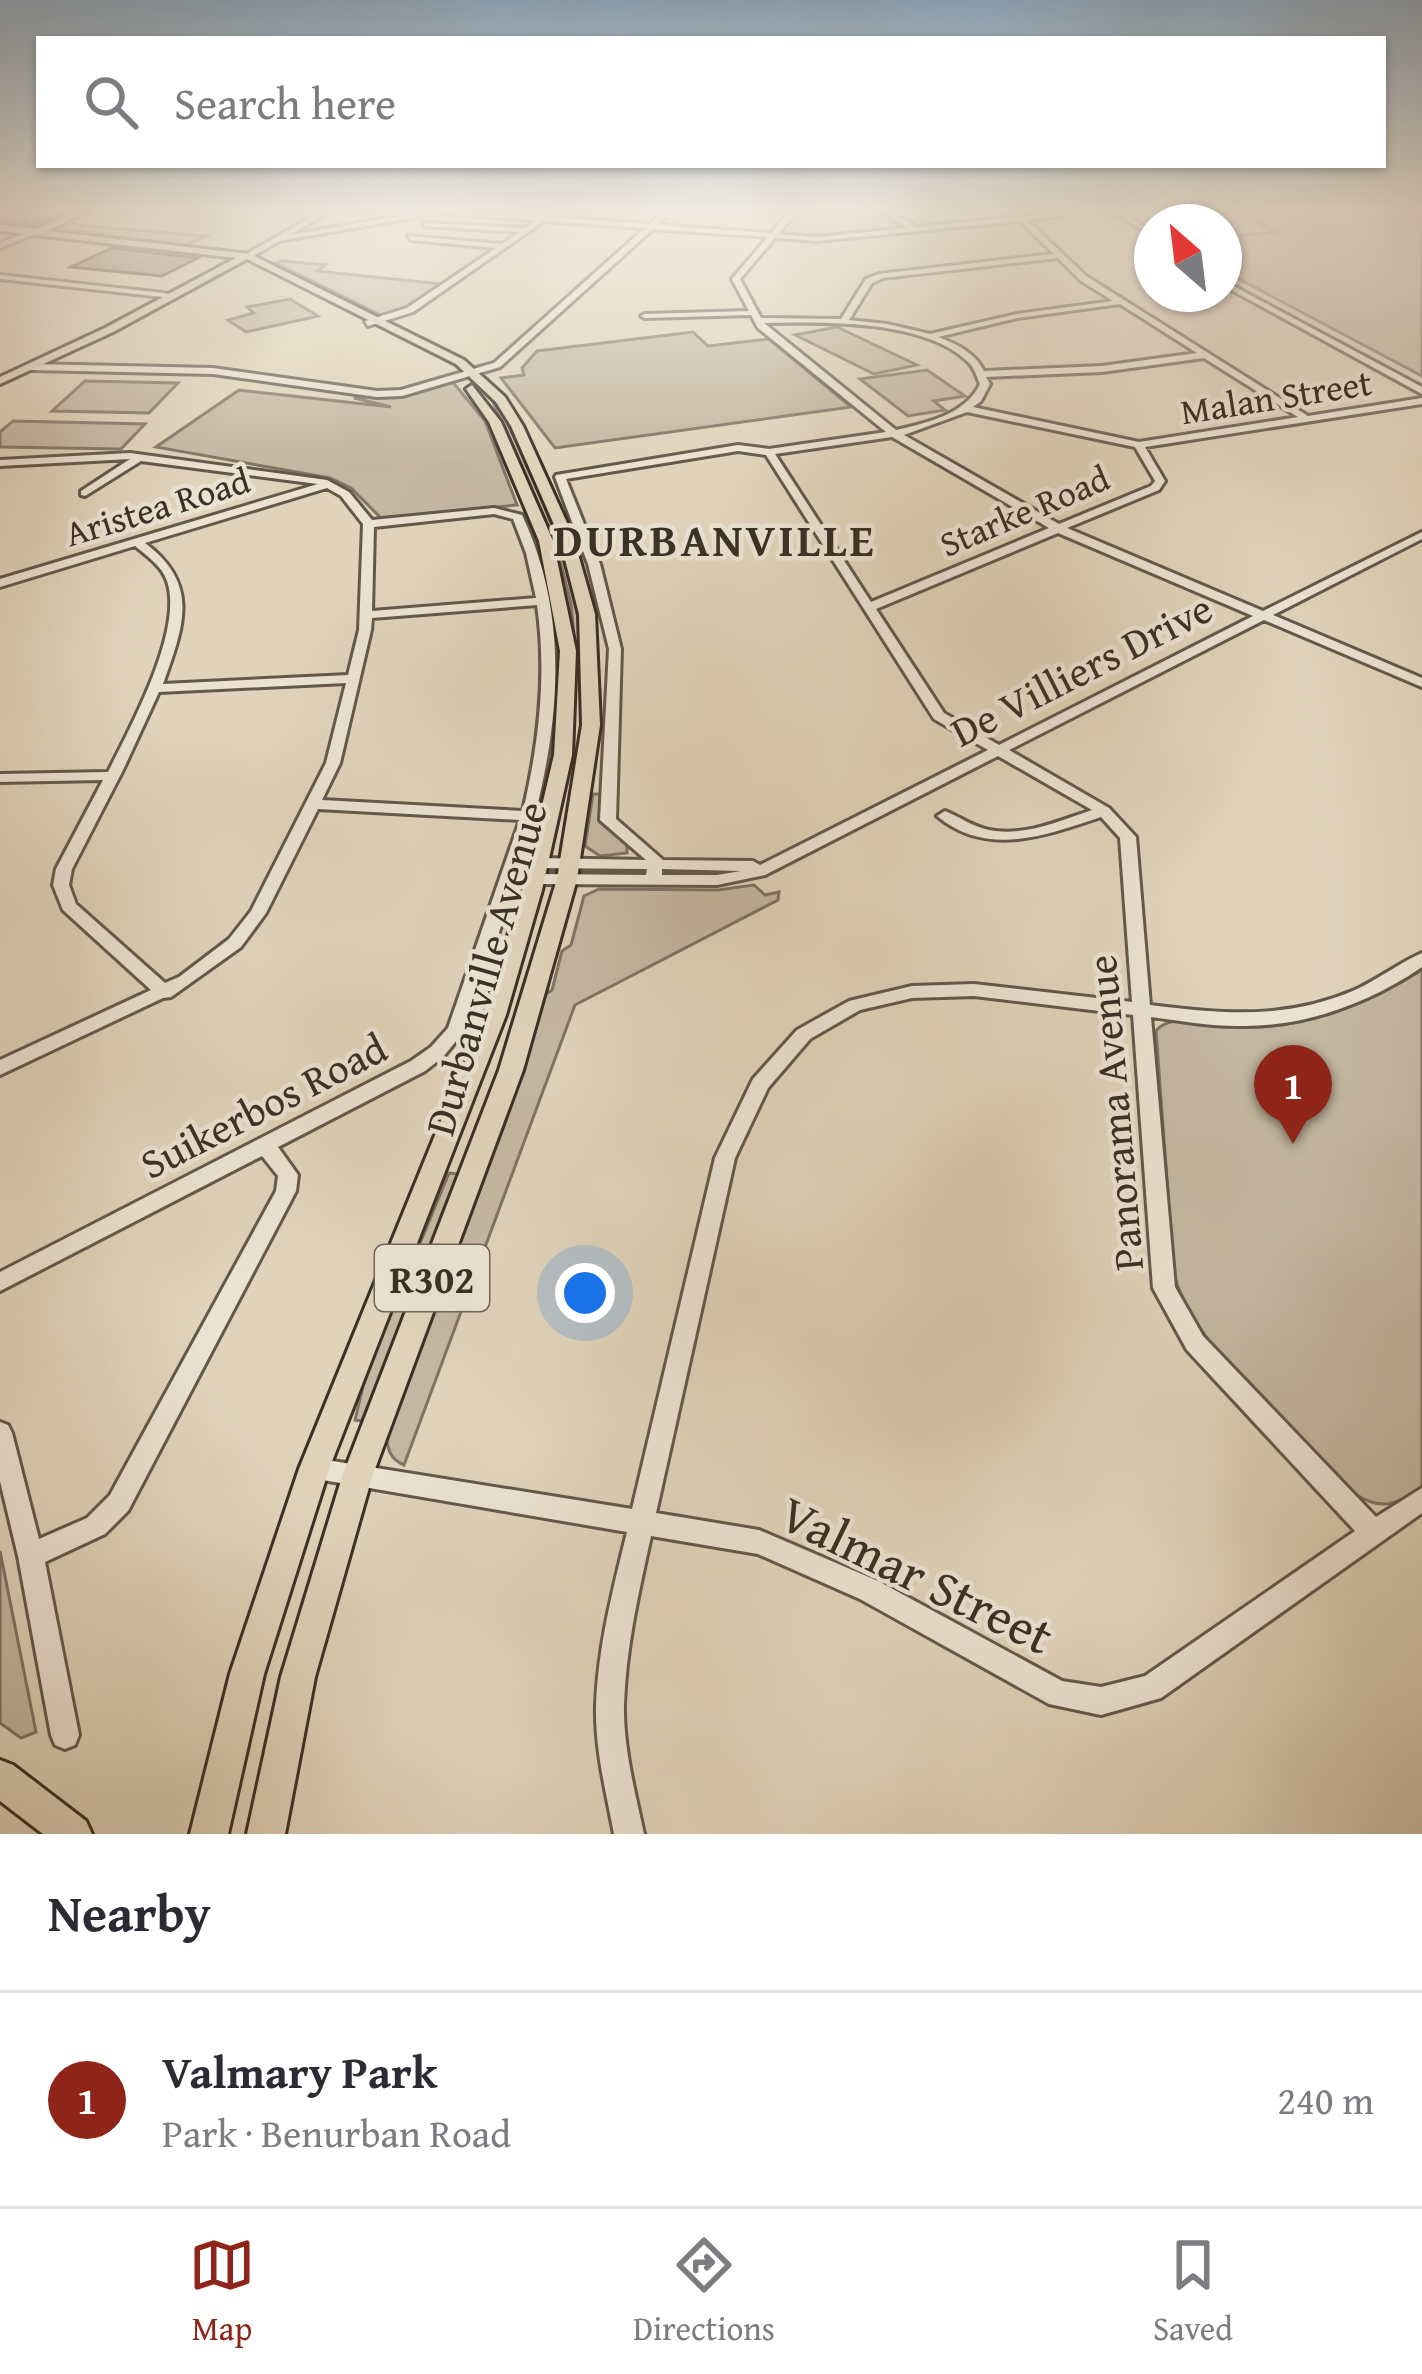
<!DOCTYPE html>
<html lang="en">
<head>
<meta charset="utf-8">
<style>
  :root { --surface:#fff; --page:#f7f7f7; --text:#2b2b33; --muted:#7c7c81; --line:#e1e1e2; --accent:#8f2418 }
  body { margin:0; font-family:"Gentium Book Plus",serif; background:var(--page); color:var(--text) }
  .compass { position:absolute; left:1134px; top:204px; width:108px; height:108px; border-radius:50%; background:var(--surface); box-shadow:0 3px 9px #0004; rotate:332deg }
  .you { position:absolute; left:585px; top:1293px; width:42px; height:42px; margin:-30px; border:9px solid #fff; border-radius:50%; background:#1a73e8; box-shadow:0 0 0 18px #1a73e833 }
  .badge { display:grid; place-items:center; width:78px; height:78px; border-radius:50%; background:var(--accent); color:#fff; font-size:39px; font-weight:700 }
  .pin { position:absolute; translate:-50% -99px; filter:drop-shadow(0 3px 6px #0008) }
  .pin::after { content:''; position:absolute; top:63px; width:42px; height:36px; background:inherit; clip-path:polygon(0 0,100% 0,50% 100%) }
  .list { margin:0; padding:0; list-style:none }
  h2 { display:flex; justify-content:space-between; align-items:center; height:156px; margin:0; padding:0 48px; font-size:51px }
  h2 small { font-size:39px; font-weight:400; color:var(--muted) }
  .list li { display:grid; grid-template-columns:78px 1fr auto; gap:36px; align-items:center; box-sizing:border-box; height:216px; padding:0 48px; border-top:3px solid var(--line) }
  .list b { display:block; font-size:45px; white-space:nowrap }
  .list p { margin:0; font-size:39px; white-space:nowrap; color:var(--muted) }
  .list em { font-size:39px; font-style:normal; color:var(--muted) }
  .icon { flex:none; width:66px; height:66px; fill:none; stroke:currentColor; stroke-width:2; stroke-linecap:round; stroke-linejoin:round }
  .map { position:relative; flex:none; width:1422px; height:1834px; overflow:hidden }
  .search { position:absolute; background:var(--surface); box-shadow:0 3px 9px #0004; left:36px; right:36px; top:36px; height:132px; display:flex; align-items:center; gap:30px; box-sizing:border-box; padding:0 42px; border-radius:0px; color:var(--muted); font-size:45px }
  .sheet { height:372px; background:var(--surface) }
  nav { display:flex; justify-content:space-around; align-items:center; box-sizing:border-box; height:168px; border-top:3px solid var(--line); background:var(--surface); font-size:33px; color:var(--muted) }
  nav a { display:grid; justify-items:center; gap:6px }
  nav .on { color:var(--accent) }
  .map>svg:first-child { display:block }
  .green { fill:#c4b7a1; stroke:#807364; stroke-width:3 }
  .building { fill:#918473; stroke:#3b2f26; stroke-width:3 }
  .lines { fill:none; stroke-linecap:round; stroke-linejoin:round }
  .minor-casing { stroke:#64584b; stroke-width:6 }
  .major-casing { stroke:#3b2f26; stroke-width:6 }
  .minor { fill:#ebe2d2; fill-rule:evenodd }
  .major { fill:#e0d3ba; fill-rule:evenodd }
  .labels { text-anchor:middle; dominant-baseline:central; stroke-width:9; stroke-linejoin:round; paint-order:stroke }
  .far-street-label { font-size:36px; fill:#3b2f26; stroke:#ebe2d2 }
  .shield { fill:#ebe2d2; stroke:#70655a; stroke-width:3 }
  .shield-label { font-size:39px; font-weight:bold; fill:#3b2f26 }
  .street-label { font-size:42px; fill:#3b2f26; stroke:#ebe2d2 }
  .far-district-label { font-size:45px; font-weight:bold; letter-spacing:3px; fill:#3b2f26; stroke:#ebe2d2 }
  .near-street-label { font-size:51px; fill:#3b2f26; stroke:#ebe2d2 }
</style>
</head>
<body>
<div class="map">
<svg width="1422" height="1834" viewBox="0 0 1422 1834">
  <rect width="100%" height="100%" fill="#e0d3ba"/>
  <filter id="stains"><feTurbulence type="fractalNoise" baseFrequency=".00167" numOctaves="4"/><feColorMatrix values="0 0 0 0 .2 0 0 0 0 .09 0 0 0 0 .02 0 0 0 .5 -.17"/></filter>
  <radialGradient id="worn" r=".72"><stop offset=".6" stop-color="#630" stop-opacity="0"/><stop offset="1" stop-color="#630" stop-opacity=".3"/></radialGradient>
  <g class="green">
    <path d="M 800,209 L 875,209 L 904,225 L 898,230 L 829,237 L 780,232 Z"/>
    <path d="M 1184,209 L 1422,209 L 1422,376 L 1224,271 L 1224,237 L 1275,232 L 1243,214 L 1195,216 Z"/>
    <path d="M 68,224 L 86,226 L 206,236 L 186,245 L 56,229 Z"/>
    <path d="M 283,261 L 325,265 L 317,271 L 441,284 L 402,312 L 383,316 L 276,263 Z"/>
    <path d="M 290,299 L 318,316 L 246,332 L 228,320 L 254,313 L 247,307 Z"/>
    <path d="M 837,327 L 917,365 L 874,374 L 795,335 Z"/>
    <path d="M 693,332 L 708,346 L 769,339 L 851,407 L 555,448 L 501,378 L 524,375 L 522,368 L 537,351 Z"/>
    <path d="M 927,370 L 965,396 L 934,401 L 945,410 L 908,416 L 860,379 Z"/>
    <path d="M 451,380 L 485,421 L 517,505 L 381,518 L 351,488 L 330,478 L 156,447 L 239,390 L 391,407 L 354,398 L 385,396 Z"/>
    <path d="M 85,381 L 178,383 L 149,413 L 52,411 Z"/>
    <path d="M 492,400 L 505,418 C 543,500 578,575 584,666 L 577,667 L 571,604 L 556,544 Z"/>
    <path d="M 13,421 L 145,424 L 121,449 L 0,447 L 0,432 Z"/>
    <path d="M 593,794 L 601,794 L 601,823 L 627,845 L 627,853 L 600,856 L 585,846 Z"/>
    <path d="M 754,885 L 765,895 L 779,892 L 778,900 L 575,1005 L 404,1465 C 390,1459 388,1450 386,1436 L 506,1120 L 546,994 L 552,990 L 562,951 L 571,945 L 584,896 L 599,889 L 718,890 Z"/>
    <path d="M 1422,970 L 1422,1487 C 1398,1505 1381,1511 1355,1494 C 1299,1436 1195,1351 1174,1275 L 1156,1031 C 1172,1010 1221,1026 1245,1027 C 1307,1029 1371,1002 1422,970 Z"/>
    <path d="M 449,1173 L 459,1174 L 362,1421 L 355,1420 L 366,1374 Z"/>
    <path d="M 0,1551 L 36,1732 L 21,1738 L 0,1723 Z"/>
  </g>
  <g class="building">
    <path d="M 0,209 L 71,209 L 36,224 L 0,221 Z"/>
    <path d="M 112,248 L 198,258 L 162,276 L 71,267 Z"/>
  </g>
  <g class="lines">
    <defs>
      <g id="minor">
        <path d="M 325,209 L 333,209 L 290,235 L 439,209 L 650,224 L 667,209 L 674,209 L 657,225 L 771,233 L 792,209 L 799,209 L 778,234 L 817,237 L 908,228 L 877,209 L 885,209 L 917,227 L 1013,217 L 999,209 L 1007,209 L 1022,216 L 1116,209 L 1027,220 L 1086,276 L 1308,416 L 1422,398 L 1422,404 L 1145,447 L 1165,481 L 1159,490 L 1067,528 L 1263,611 L 1422,532 L 1422,539 L 1273,615 L 1422,678 L 1422,687 L 1264,620 L 1009,750 L 1109,808 L 1136,837 L 1150,1005 C 1224,1014 1285,1020 1355,990 C 1379,979 1399,963 1422,953 L 1422,967 C 1371,1002 1308,1026 1245,1026 C 1214,1027 1182,1021 1151,1017 L 1175,1287 L 1203,1336 L 1376,1517 L 1422,1488 L 1422,1513 L 1161,1698 L 1101,1715 L 1049,1704 L 860,1599 L 758,1554 L 651,1536 C 639,1591 626,1647 624,1704 C 623,1747 635,1792 644,1834 L 614,1834 C 606,1792 595,1749 596,1706 C 598,1647 613,1589 627,1532 L 305,1477 L 302,1469 L 305,1461 L 314,1458 L 632,1509 L 715,1158 L 753,1079 L 797,1030 L 849,1001 L 912,986 L 974,984 L 1132,1002 L 1120,838 L 1101,817 C 1047,835 987,858 937,816 L 945,811 C 960,817 973,827 989,830 C 1024,837 1059,821 1092,810 L 998,756 L 765,875 L 717,885 L 535,884 L 527,879 L 535,874 L 646,875 L 647,869 L 538,868 L 530,863 L 538,858 L 646,860 L 600,820 L 609,649 L 588,564 L 555,477 L 556,475 L 738,445 L 769,449 L 886,432 L 758,328 L 751,315 L 645,318 L 641,316 L 645,314 L 749,311 L 732,279 L 768,237 L 653,229 L 500,367 L 402,396 L 377,397 L 213,374 L 31,370 L 27,367 L 31,364 L 213,368 L 377,391 L 401,390 L 494,363 L 645,228 L 544,221 L 413,312 L 368,326 L 365,321 L 407,308 L 496,248 L 411,240 L 408,236 L 502,244 L 519,232 L 425,226 L 423,223 L 525,228 L 536,220 L 440,213 L 279,241 L 250,258 L 243,256 ZM 1020,221 L 1054,254 L 879,274 L 866,279 L 841,319 L 761,318 L 740,279 L 775,238 L 817,241 ZM 1058,258 L 1080,280 L 1113,301 L 1017,314 L 930,334 L 887,324 L 849,320 L 872,283 L 883,278 ZM 1120,304 L 1197,353 L 1102,366 L 984,371 C 975,353 957,344 938,337 L 1017,318 ZM 764,323 C 821,322 921,319 966,360 C 974,366 976,375 980,384 C 966,414 927,423 896,430 ZM 1204,358 L 1298,417 L 1139,442 L 973,407 L 981,401 L 990,384 L 986,377 L 1102,372 ZM 967,412 L 1135,447 L 1155,481 L 1151,486 L 1059,524 L 904,435 ZM 892,437 L 1049,528 L 871,602 L 775,454 ZM 738,451 L 766,455 L 934,719 L 988,750 L 760,865 L 753,861 L 663,860 L 616,819 L 621,649 L 600,564 L 566,479 ZM 1058,533 L 1253,616 L 999,745 L 944,713 L 876,609 ZM 662,869 L 741,871 L 717,875 L 662,875 ZM 974,996 L 1133,1015 L 1153,1288 L 1187,1350 L 1355,1531 L 1145,1676 L 1101,1687 L 1062,1681 L 878,1581 L 759,1530 L 656,1513 L 735,1158 L 768,1088 L 810,1039 L 860,1010 L 912,998 Z"/>
        <path d="M 1118,213 L 1122,213 L 1152,231 L 1152,236 L 1118,215 Z"/>
        <path d="M 32,230 L 39,232 L 0,248 L 0,243 Z"/>
        <path d="M 0,275 L 172,294 L 176,296 L 172,298 L 0,279 Z"/>
        <path d="M 1224,281 L 1422,387 L 1422,394 L 1224,286 Z"/>
        <path d="M 130,453 L 327,480 L 349,492 L 372,520 L 494,508 L 522,515 C 602,684 520,867 465,1030 L 443,1057 L 425,1071 L 278,1147 L 298,1175 L 296,1191 L 128,1511 L 105,1534 L 45,1562 L 79,1735 L 75,1745 L 65,1749 L 55,1745 L 51,1735 L 18,1556 L 0,1481 L 0,1422 L 8,1425 L 12,1433 L 39,1539 L 87,1518 L 110,1495 L 276,1191 L 278,1176 L 262,1156 L 0,1291 L 0,1272 L 411,1061 L 431,1047 L 448,1028 L 520,820 L 318,809 L 266,913 L 241,947 L 171,997 L 163,998 L 0,1075 L 0,1060 L 151,990 L 63,910 L 53,885 L 56,869 L 103,780 L 0,782 L 0,774 L 108,772 C 130,728 184,630 167,581 C 162,566 147,556 135,546 L 0,587 L 0,579 L 318,484 L 141,461 L 85,496 L 81,495 L 81,491 L 130,459 L 0,466 L 0,460 ZM 327,488 L 341,496 L 363,524 L 359,630 L 348,675 L 163,684 C 183,627 201,585 145,543 ZM 494,514 L 513,519 L 526,553 L 536,598 L 372,611 L 374,527 ZM 537,605 C 547,675 539,743 523,811 L 322,800 L 340,763 L 371,630 L 372,618 ZM 346,683 L 326,763 L 251,911 L 229,939 L 179,977 L 165,983 L 76,904 L 69,885 L 72,869 L 123,770 L 159,692 Z"/>
      </g>
      <g id="major">
        <path d="M 82,209 L 93,209 L 47,231 L 250,254 L 464,360 L 505,397 L 523,426 L 573,536 L 595,614 L 600,725 L 577,879 L 523,1070 L 372,1477 L 315,1677 L 285,1834 L 247,1834 L 281,1677 L 342,1477 L 499,1070 L 557,879 L 582,725 L 579,614 L 559,536 L 511,426 L 496,402 L 456,364 L 247,259 L 113,332 L 0,384 L 0,377 L 105,328 L 236,258 L 0,231 L 0,225 L 37,229 Z"/>
        <path d="M 472,385 L 501,422 L 553,541 L 576,651 L 572,755 L 542,890 L 506,1015 L 329,1469 L 264,1674 L 228,1834 L 190,1834 L 230,1674 L 299,1469 L 484,1015 L 522,890 L 554,755 L 560,651 L 539,541 L 489,422 L 466,389 Z"/>
        <path d="M 0,1760 L 13,1765 L 86,1821 L 92,1834 L 43,1834 L 0,1801 Z"/>
      </g>
    </defs>
    <use href="#minor" class="minor-casing"/>
    <use href="#major" class="major-casing"/>
    <use href="#minor" class="minor"/>
    <use href="#major" class="major"/>
  </g>
  <linearGradient id="sky" x2="0" y2="1"><stop stop-color="#8eaac2"/><stop offset="0.45" stop-color="#f1ebe0"/><stop offset="1" stop-color="#f1ebe0" stop-opacity="0"/></linearGradient>
  <rect width="1422" height="466" fill="url(#sky)"/>
  <g class="labels">
    <g class="far-street-label">
      <text transform="translate(1276 396) rotate(-9)">Malan Street</text>
      <text transform="translate(157 506) rotate(-17)">Aristea Road</text>
      <text transform="translate(1024 510) rotate(-23)">Starke Road</text>
    </g>
    <rect class="shield" x="375" y="1245" width="114" height="66" rx="9"/>
    <g class="shield-label">
      <text x="432" y="1278">R302</text>
    </g>
    <g class="street-label">
      <text transform="translate(1081 669) rotate(-27)">De Villiers Drive</text>
      <text transform="translate(485 968) rotate(-74)">Durbanville Avenue</text>
      <text transform="translate(263 1105) rotate(-27)">Suikerbos Road</text>
      <text transform="translate(1114 1113) rotate(-95)">Panorama Avenue</text>
    </g>
    <g class="far-district-label">
      <text x="715" y="539">DURBANVILLE</text>
    </g>
    <g class="near-street-label">
      <text transform="translate(917 1574) rotate(26)">Valmar Street</text>
    </g>
  </g>
  <rect width="100%" height="100%" filter="url(#stains)"/>
  <rect width="100%" height="100%" fill="url(#worn)"/>
</svg>
<svg class="compass" viewBox="-18 -18 36 36"><path d="M0-13l5 13h-10z" fill="#e53935"/><path d="M0 13l5-13h-10z" fill="#7c7c81"/></svg>
<div class="you"></div>
<div class="pin badge" style="left:1293px;top:1144px">1</div>
<div class="search"><svg class="icon" aria-label="search" viewBox="0 0 24 24"><circle cx="10" cy="10" r="6"/><path d="M15 15l6 6"/></svg>Search here</div>
</div>
<section class="sheet">
<h2>Nearby<small></small></h2>
<ul class="list">
<li><span class="badge">1</span><div><b>Valmary Park</b><p>Park · Benurban Road</p></div><em>240 m</em></li>
</ul>
</section>
<nav>
<a class="on"><svg class="icon" aria-label="map" viewBox="0 0 24 24"><path d="M3 6l6-2 6 2 6-2v14l-6 2-6-2-6 2zM9 4v14M15 6v14"/></svg>Map</a>
<a><svg class="icon" aria-label="directions" viewBox="0 0 24 24"><path d="M12 3l9 9-9 9-9-9zM9 14v-3h6M13 9l2 2-2 2"/></svg>Directions</a>
<a><svg class="icon" aria-label="saved" viewBox="0 0 24 24"><path d="M7 4h10v16l-5-4-5 4z"/></svg>Saved</a>
</nav>
</body>
</html>
